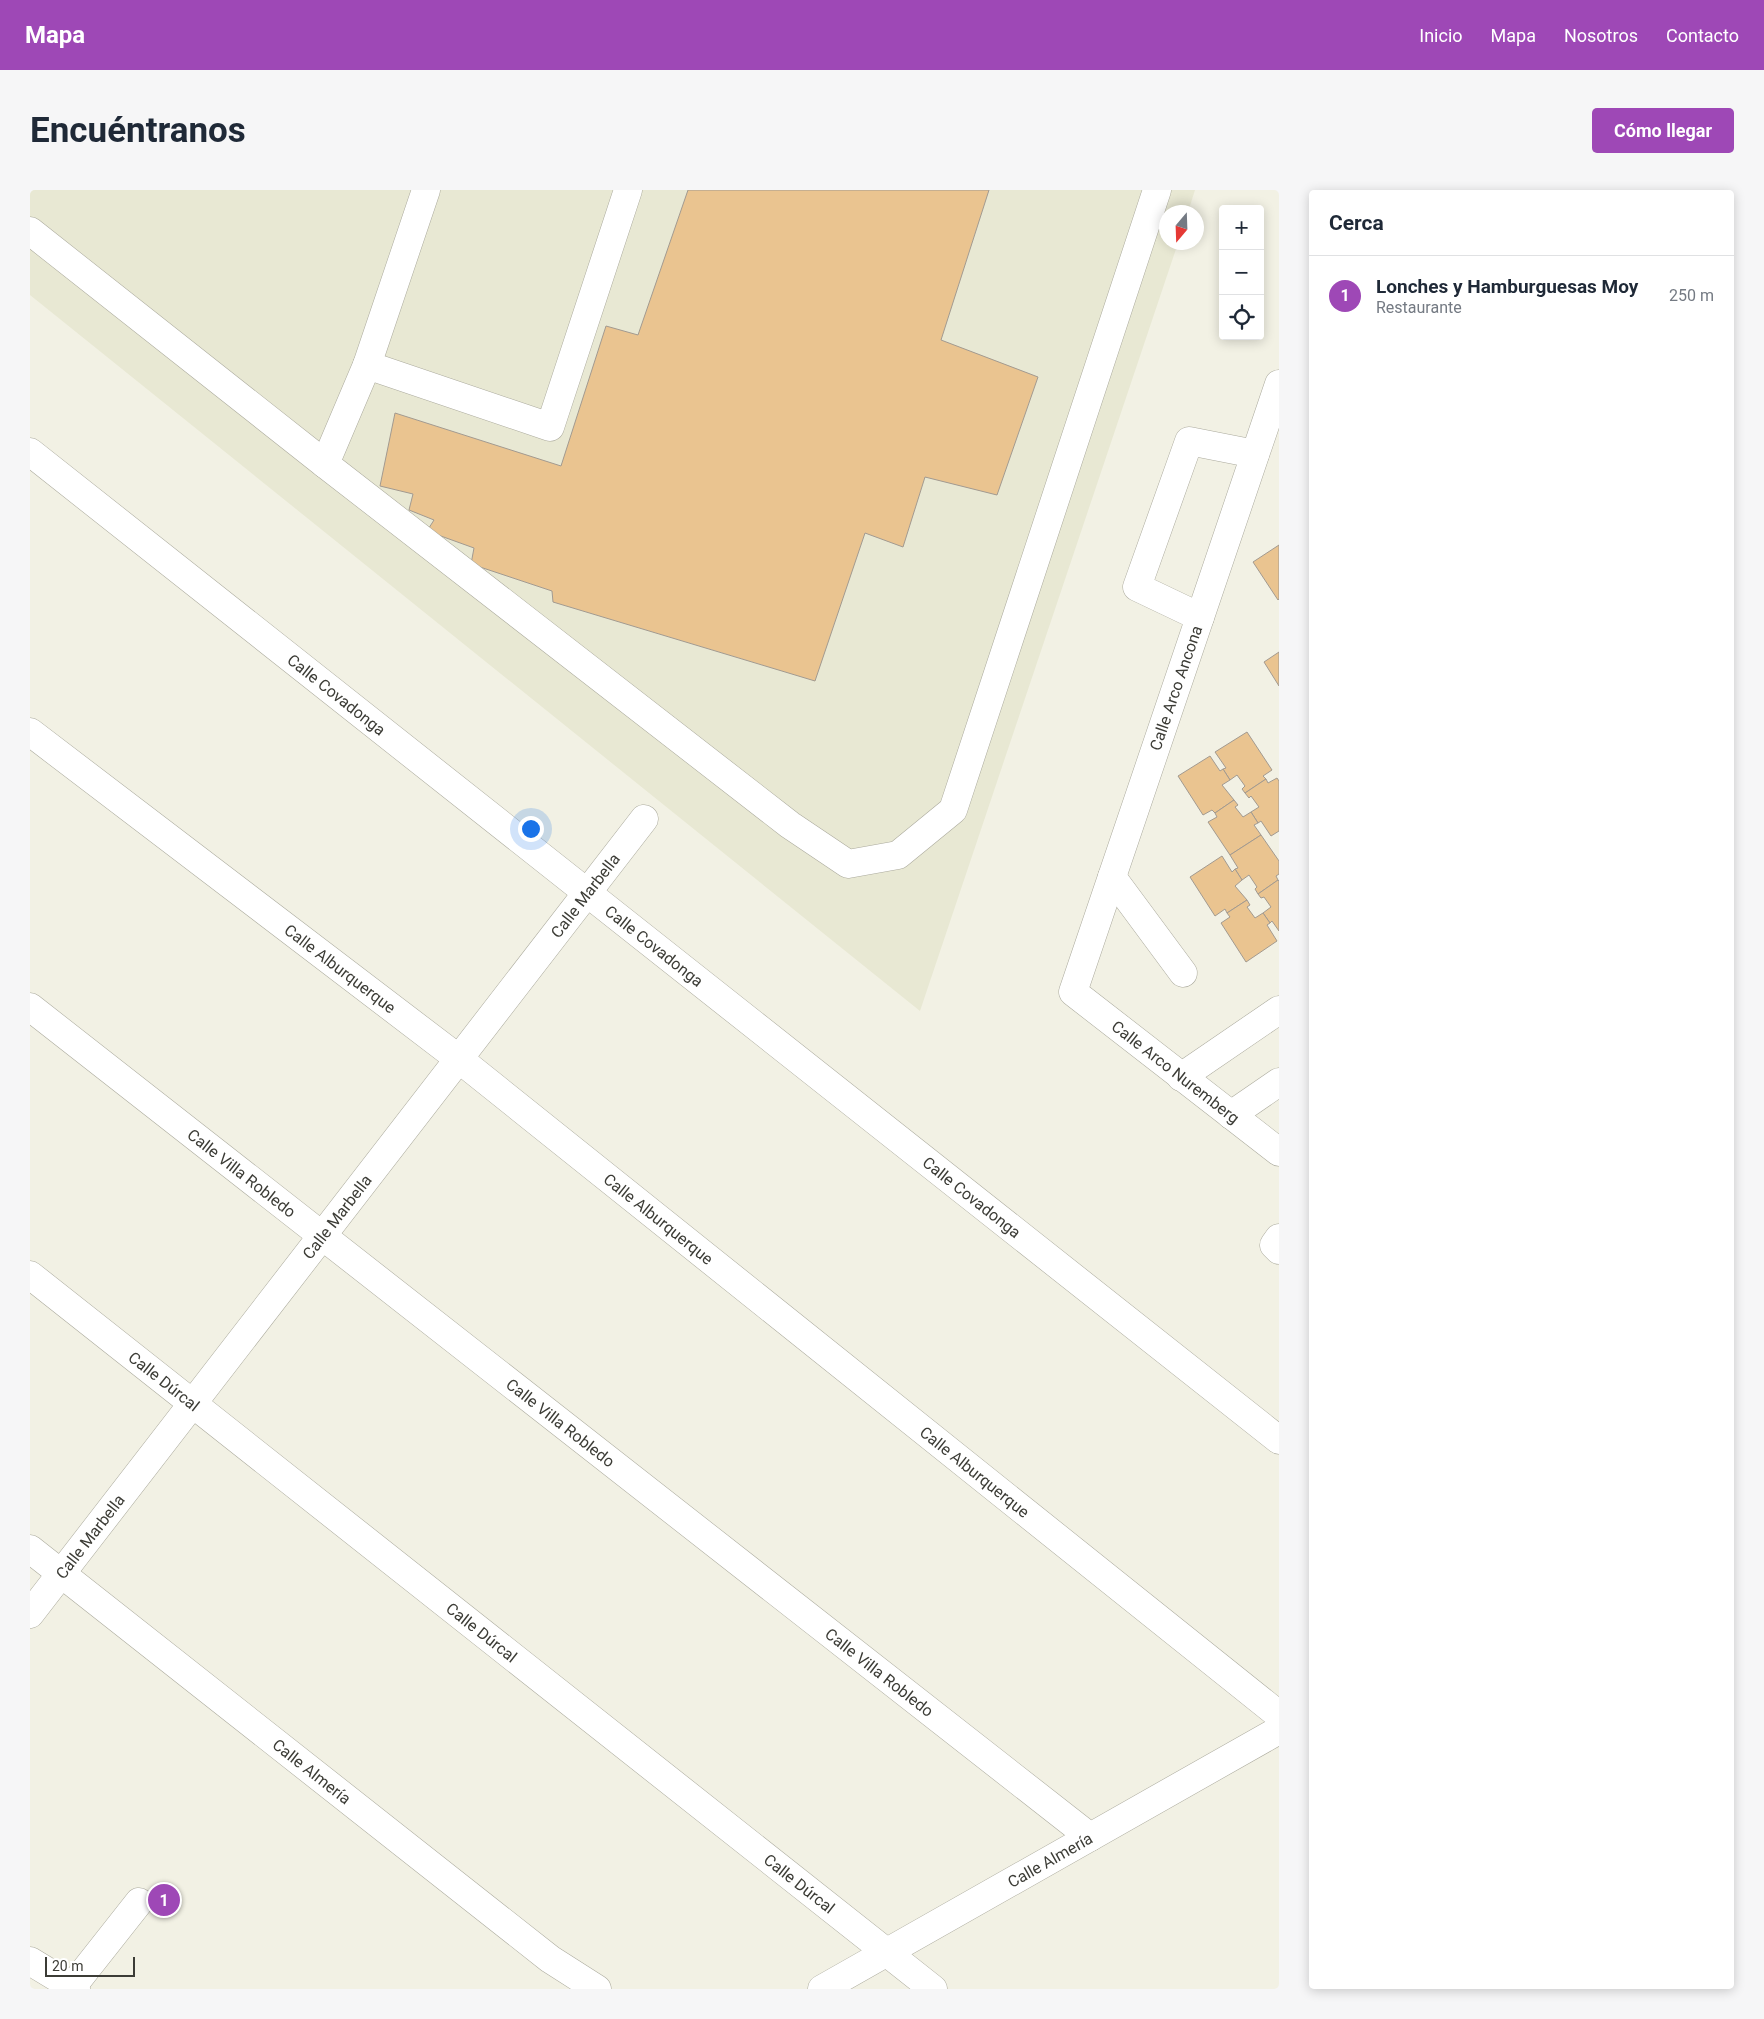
<!DOCTYPE html>
<html lang="es">
<head>
<meta charset="utf-8">
<style>
  :root { --surface:#fff; --page:#f6f6f7; --text:#1f2937; --muted:#747a83; --line:#e0e1e3; --accent:#9e48b6 }
  body { margin:0; font-family:Roboto,sans-serif; background:var(--page); color:var(--text) }
  .controls { position:absolute; right:15px; top:15px; display:grid; overflow:hidden; border-radius:5px; box-shadow:0 2px 12px #0003 }
  .controls button { width:45px; height:45px; display:grid; place-items:center; padding:0; border:0; border-bottom:1px solid var(--line); background:var(--surface); color:var(--text); font:25px sans-serif }
  .compass { position:absolute; left:1129px; top:15px; width:45px; height:45px; border-radius:50%; background:var(--surface); box-shadow:0 2px 12px #0003; rotate:199deg }
  .scale { position:absolute; left:15px; bottom:12px; width:90px; box-sizing:border-box; padding-left:5px; border:2px solid #3c3c36; border-top:0; font-size:14px; line-height:18px; white-space:nowrap; color:#3c3c36; -webkit-text-stroke:4px #fff; paint-order:stroke }
  .you { position:absolute; left:500px; top:638px; width:18px; height:18px; margin:-12px; border:4px solid #fff; border-radius:50%; background:#1a73e8; box-shadow:0 0 0 8px #1a73e833 }
  .badge { display:grid; place-items:center; width:32px; height:32px; border-radius:50%; background:var(--accent); color:#fff; font-size:16px; font-weight:700 }
  .pin { position:absolute; translate:-50% -50%; border:2px solid #fff; box-shadow:0 1px 5px #0006 }
  .list { margin:0; padding:0; list-style:none }
  h2 { display:flex; justify-content:space-between; align-items:center; height:65px; margin:0; padding:0 20px; font-size:21px }
  h2 small { font-size:16px; font-weight:400; color:var(--muted) }
  .list li { display:grid; grid-template-columns:32px 1fr auto; gap:15px; align-items:center; box-sizing:border-box; height:80px; padding:0 20px; border-top:1px solid var(--line) }
  .list b { display:block; font-size:19px; white-space:nowrap }
  .list p { margin:0; font-size:16px; white-space:nowrap; color:var(--muted) }
  .list em { font-size:16px; font-style:normal; color:var(--muted) }
  .icon { flex:none; width:28px; height:28px; fill:none; stroke:currentColor; stroke-width:2; stroke-linecap:round; stroke-linejoin:round }
  .map { position:relative; flex:none; width:1249px; height:1799px; overflow:hidden; border-radius:5px }
  header { display:flex; align-items:center; gap:30px; box-sizing:border-box; height:70px; padding:0 25px; background:var(--accent); color:#fff }
  header strong { font-size:24px }
  nav { display:flex; gap:28px; margin-inline-start:auto; font-size:18px }
  .intro { display:flex; align-items:center; justify-content:space-between; box-sizing:border-box; height:120px; padding:0 30px }
  h1 { margin:0; font-size:35px }
  .button { padding:12px 22px; border-radius:5px; background:var(--accent); color:#fff; font-size:18px; font-weight:700 }
  main { display:flex; gap:30px; padding:0 30px }
  aside { flex:1; background:var(--surface); border-radius:5px; box-shadow:0 2px 12px #0003 }
  .map>svg:first-child { display:block }
  .built { fill:#e8e8d3 }
  .building { fill:#eac490; stroke:#a29a90 }
  .lines { fill:none; stroke-linecap:round; stroke-linejoin:round }
  .minor-casing { stroke:#abaa9d; stroke-width:29 }
  .minor { stroke:#fff; stroke-width:28 }
  .labels { text-anchor:middle; dominant-baseline:central; stroke-width:4; stroke-linejoin:round; paint-order:stroke }
  .street-label { font-size:16px; fill:#3c3c36; stroke:#fff }
</style>
</head>
<body>
<header>
<strong>Mapa</strong>
<nav><a>Inicio</a><a>Mapa</a><a>Nosotros</a><a>Contacto</a></nav>
</header>
<div class="intro"><h1>Encuéntranos</h1><a class="button">Cómo llegar</a></div>
<main>
<div class="map">
<svg width="1249" height="1799" viewBox="0 0 1249 1799">
  <rect width="100%" height="100%" fill="#f2f1e4"/>
  <path class="built" d="M 0,0 L 1165,0 L 1158,22 L 1136,22 L 1136,52 L 1148,53 L 890,821 L 0,105 Z"/>
  <g class="building">
    <path d="M 658,0 L 959,0 L 911,150 L 1008,187 L 967,305 L 895,287 L 873,357 L 835,343 L 785,491 L 523,412 L 522,401 L 441,374 L 444,358 L 397,341 L 404,330 L 379,320 L 383,304 L 350,296 L 365,223 L 531,276 L 576,136 L 608,145 Z"/>
    <path d="M 1249,355 L 1249,409 L 1248,410 L 1223,372 Z"/>
    <path d="M 1249,462 L 1249,496 L 1234,472 Z"/>
    <path d="M 1217,542 L 1242,580 L 1233,586 L 1236,589 L 1215,603 L 1212,599 L 1215,596 L 1207,585 L 1200,590 L 1193,579 L 1196,578 L 1185,562 Z"/>
    <path d="M 1180,566 L 1190,581 L 1193,579 L 1200,590 L 1192,595 L 1204,610 L 1185,623 L 1182,620 L 1173,625 L 1148,586 Z"/>
    <path d="M 1247,588 L 1249,591 L 1249,641 L 1241,646 L 1231,631 L 1228,633 L 1221,622 L 1229,617 L 1221,606 L 1219,608 L 1215,603 L 1236,589 L 1238,593 Z"/>
    <path d="M 1204,610 L 1208,615 L 1205,617 L 1213,627 L 1221,622 L 1228,633 L 1224,635 L 1231,645 L 1200,665 L 1178,632 L 1187,627 L 1185,623 Z"/>
    <path d="M 1231,645 L 1249,671 L 1249,684 L 1246,686 L 1248,690 L 1228,704 L 1225,699 L 1227,697 L 1219,685 L 1212,690 L 1205,679 L 1208,678 L 1200,665 Z"/>
    <path d="M 1192,666 L 1202,682 L 1205,679 L 1212,690 L 1205,696 L 1217,710 L 1197,723 L 1195,719 L 1185,726 L 1160,687 Z"/>
    <path d="M 1248,690 L 1249,691 L 1249,741 L 1242,731 L 1240,733 L 1233,723 L 1241,717 L 1234,707 L 1231,708 L 1228,704 Z"/>
    <path d="M 1217,710 L 1220,715 L 1217,717 L 1225,728 L 1233,723 L 1240,733 L 1237,735 L 1247,751 L 1216,772 L 1191,733 L 1200,727 L 1197,723 Z"/>
  </g>
  <g class="lines">
    <defs>
      <g id="minor">
        <path d="M 0,41 L 295,274 L 760,635 L 818,674 L 868,665 L 923,620 L 1127,0"/>
        <path d="M 337,175 L 520,237 L 598,0"/>
        <path id="s1" d="M 1249,194 L 1043,802 L 1249,962"/>
        <path id="s2" d="M 0,262 L 1249,1250"/>
        <path d="M 295,274 L 337,175 L 396,0"/>
        <path d="M 1170,427 L 1107,397 L 1159,251 L 1225,264"/>
        <path id="s3" d="M 0,542 L 429,869 L 1249,1525"/>
        <path d="M 1082,687 L 1153,783"/>
        <path id="s4" d="M 0,817 L 1060,1647"/>
        <path d="M 1151,887 L 1249,820"/>
        <path d="M 1201,925 L 1249,892"/>
        <path d="M 1249,1048 L 1244,1055 L 1249,1060"/>
        <path id="s5" d="M 0,1085 L 903,1799"/>
        <path id="s6" d="M 0,1359 L 520,1769 L 567,1799"/>
        <path id="s7" d="M 0,1424 L 614,629"/>
        <path d="M 0,1771 L 46,1799"/>
        <path d="M 42,1797 L 109,1712"/>
        <path id="s8" d="M 792,1799 L 1249,1540"/>
      </g>
    </defs>
    <use href="#minor" class="minor-casing"/>
    <use href="#minor" class="minor"/>
  </g>
  <g class="labels">
    <g class="street-label">
      <text transform="translate(1146 498) rotate(-71)">Calle Arco Ancona</text>
      <text stroke="none"><textPath href="#s2" startOffset="391">Calle Covadonga</textPath></text>
      <text stroke="none"><textPath href="#s7" startOffset="908">Calle Marbella</textPath></text>
      <text stroke="none"><textPath href="#s2" startOffset="796">Calle Covadonga</textPath></text>
      <text stroke="none"><textPath href="#s3" startOffset="390">Calle Alburquerque</textPath></text>
      <text stroke="none"><textPath href="#s1" startOffset="772">Calle Arco Nuremberg</textPath></text>
      <text stroke="none"><textPath href="#s4" startOffset="269">Calle Villa Robledo</textPath></text>
      <text stroke="none"><textPath href="#s2" startOffset="1201">Calle Covadonga</textPath></text>
      <text stroke="none"><textPath href="#s7" startOffset="502">Calle Marbella</textPath></text>
      <text stroke="none"><textPath href="#s3" startOffset="795">Calle Alburquerque</textPath></text>
      <text stroke="none"><textPath href="#s5" startOffset="171">Calle Dúrcal</textPath></text>
      <text stroke="none"><textPath href="#s4" startOffset="674">Calle Villa Robledo</textPath></text>
      <text stroke="none"><textPath href="#s3" startOffset="1200">Calle Alburquerque</textPath></text>
      <text stroke="none"><textPath href="#s7" startOffset="98">Calle Marbella</textPath></text>
      <text stroke="none"><textPath href="#s5" startOffset="576">Calle Dúrcal</textPath></text>
      <text stroke="none"><textPath href="#s4" startOffset="1079">Calle Villa Robledo</textPath></text>
      <text stroke="none"><textPath href="#s6" startOffset="359">Calle Almería</textPath></text>
      <text stroke="none"><textPath href="#s8" startOffset="262">Calle Almería</textPath></text>
      <text stroke="none"><textPath href="#s5" startOffset="981">Calle Dúrcal</textPath></text>
    </g>
  </g>
</svg>
<div class="controls">
<button>+</button>
<button>−</button>
<button><svg class="icon" aria-label="locate" viewBox="0 0 24 24"><circle cx="12" cy="12" r="6"/><path d="M12 2v4M12 18v4M2 12h4M18 12h4"/></svg></button>
</div>
<svg class="compass" viewBox="-18 -18 36 36"><path d="M0-13l5 13h-10z" fill="#e53935"/><path d="M0 13l5-13h-10z" fill="#747a83"/></svg>
<div class="scale">20 m</div>
<div class="you"></div>
<div class="pin badge" style="left:134px;top:1710px">1</div>
</div>
<aside>
<h2>Cerca<small></small></h2>
<ul class="list">
<li><span class="badge">1</span><div><b>Lonches y Hamburguesas Moy</b><p>Restaurante</p></div><em>250 m</em></li>
</ul>
</aside>
</main>
</body>
</html>
